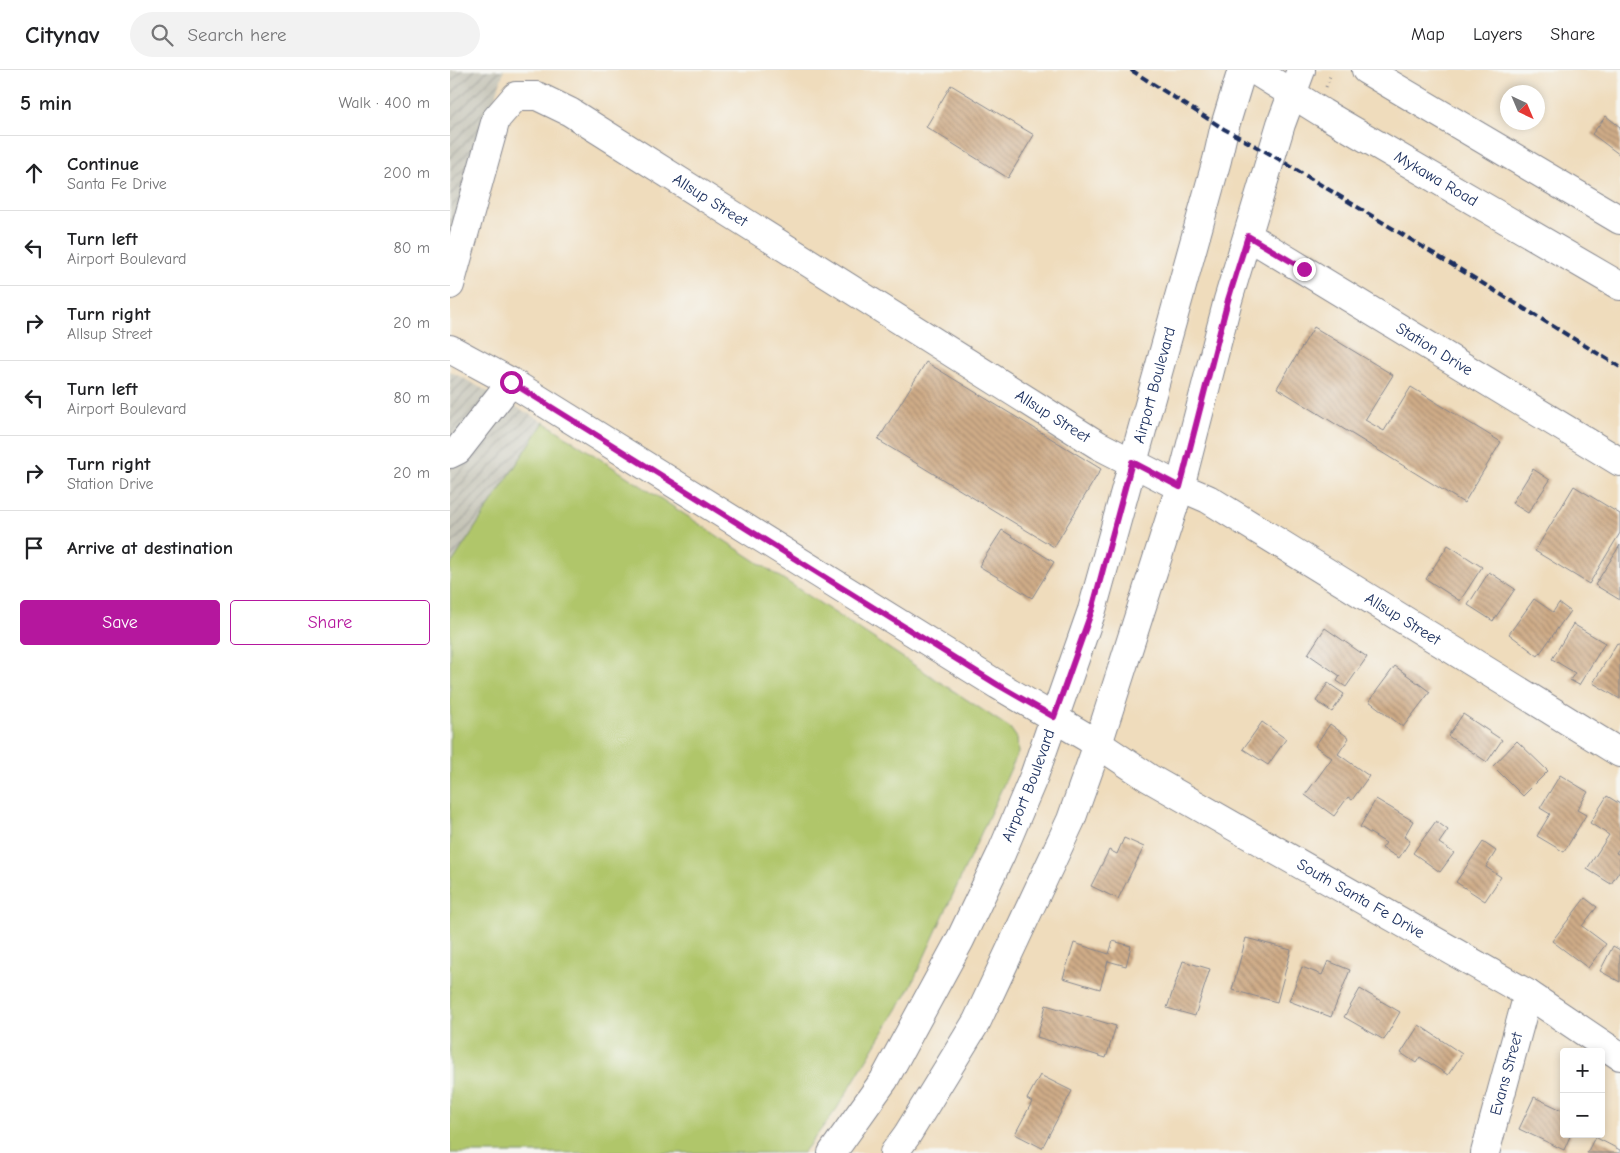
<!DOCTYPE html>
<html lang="en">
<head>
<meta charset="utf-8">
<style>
  :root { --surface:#fff; --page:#f2f2f2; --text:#202124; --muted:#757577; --line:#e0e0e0; --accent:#b5179e }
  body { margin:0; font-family:"Comic Neue",sans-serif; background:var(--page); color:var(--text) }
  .controls { position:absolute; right:15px; bottom:15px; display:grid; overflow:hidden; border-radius:5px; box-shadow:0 2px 8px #0003 }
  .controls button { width:45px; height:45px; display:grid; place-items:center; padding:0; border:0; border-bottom:1px solid var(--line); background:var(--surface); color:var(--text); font:25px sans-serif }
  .compass { position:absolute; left:1050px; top:15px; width:45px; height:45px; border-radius:50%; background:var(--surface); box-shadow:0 2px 8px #0003; rotate:136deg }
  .stop { position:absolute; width:15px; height:15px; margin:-11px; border:4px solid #b5179e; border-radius:50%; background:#fff }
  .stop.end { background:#b5179e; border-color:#fff; box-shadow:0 1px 5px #0008 }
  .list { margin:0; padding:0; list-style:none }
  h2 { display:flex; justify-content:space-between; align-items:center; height:65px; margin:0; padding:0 20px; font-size:21px }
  h2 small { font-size:16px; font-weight:400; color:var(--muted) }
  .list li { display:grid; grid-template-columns:32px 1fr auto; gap:15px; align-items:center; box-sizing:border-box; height:75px; padding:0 20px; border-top:1px solid var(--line) }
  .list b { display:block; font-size:19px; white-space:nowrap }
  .list p { margin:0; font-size:16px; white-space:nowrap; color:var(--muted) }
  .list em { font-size:16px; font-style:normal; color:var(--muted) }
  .actions { display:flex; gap:10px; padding:15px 20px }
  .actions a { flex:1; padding:11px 0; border:1px solid var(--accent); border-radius:5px; text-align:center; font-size:18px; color:var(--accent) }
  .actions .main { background:var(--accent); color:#fff }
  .icon { flex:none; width:28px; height:28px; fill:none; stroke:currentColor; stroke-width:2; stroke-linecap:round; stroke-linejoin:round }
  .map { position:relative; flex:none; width:1170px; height:1083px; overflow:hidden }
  header { display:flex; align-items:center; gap:30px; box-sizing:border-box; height:70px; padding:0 25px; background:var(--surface); border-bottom:1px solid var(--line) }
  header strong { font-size:24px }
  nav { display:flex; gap:28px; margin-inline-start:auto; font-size:18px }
  .search { width:350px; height:45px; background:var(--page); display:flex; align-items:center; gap:12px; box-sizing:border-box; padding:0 18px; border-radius:28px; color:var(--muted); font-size:19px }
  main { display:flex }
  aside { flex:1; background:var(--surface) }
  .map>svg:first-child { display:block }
  .industrial { fill:url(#industrial-furrows) }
  .grass { fill:#b0c66a; stroke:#667a64 }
  .building { fill:url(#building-back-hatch) }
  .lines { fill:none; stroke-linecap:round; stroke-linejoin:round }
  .minor-casing { stroke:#85868d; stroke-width:30 }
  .major-casing { stroke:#85868d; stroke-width:30 }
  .path { stroke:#85868d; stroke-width:3; stroke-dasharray:1 4; stroke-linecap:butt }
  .minor { stroke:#fff; stroke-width:28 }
  .major { stroke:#fff; stroke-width:28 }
  .rail { stroke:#1b2f5e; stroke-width:4; stroke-dasharray:8 4; stroke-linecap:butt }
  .route { stroke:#b5179e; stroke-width:6 }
  .labels { text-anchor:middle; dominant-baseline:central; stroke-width:4; stroke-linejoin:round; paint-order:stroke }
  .street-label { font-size:16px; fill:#1b2f5e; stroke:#f6f6f2 }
</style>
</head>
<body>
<header>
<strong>Citynav</strong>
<div class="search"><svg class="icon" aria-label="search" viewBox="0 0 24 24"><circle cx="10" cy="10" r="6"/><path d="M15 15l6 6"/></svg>Search here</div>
<nav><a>Map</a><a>Layers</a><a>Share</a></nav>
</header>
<main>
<aside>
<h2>5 min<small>Walk · 400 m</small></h2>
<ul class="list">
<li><svg class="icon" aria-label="ahead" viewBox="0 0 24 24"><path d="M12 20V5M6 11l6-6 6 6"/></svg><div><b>Continue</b><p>Santa Fe Drive</p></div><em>200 m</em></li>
<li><svg class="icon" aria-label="left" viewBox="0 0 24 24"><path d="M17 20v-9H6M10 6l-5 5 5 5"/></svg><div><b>Turn left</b><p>Airport Boulevard</p></div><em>80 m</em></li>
<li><svg class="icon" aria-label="right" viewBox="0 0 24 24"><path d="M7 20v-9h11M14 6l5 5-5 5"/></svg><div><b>Turn right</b><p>Allsup Street</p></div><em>20 m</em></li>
<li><svg class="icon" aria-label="left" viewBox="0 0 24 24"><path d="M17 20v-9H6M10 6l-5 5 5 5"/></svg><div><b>Turn left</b><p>Airport Boulevard</p></div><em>80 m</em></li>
<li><svg class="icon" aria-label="right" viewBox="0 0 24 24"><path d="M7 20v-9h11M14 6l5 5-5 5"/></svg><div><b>Turn right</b><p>Station Drive</p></div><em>20 m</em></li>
<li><svg class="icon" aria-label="arrive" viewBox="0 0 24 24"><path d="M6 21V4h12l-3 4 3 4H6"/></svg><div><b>Arrive at destination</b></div></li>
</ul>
<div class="actions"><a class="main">Save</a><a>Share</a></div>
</aside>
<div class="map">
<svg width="1170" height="1083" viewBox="0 0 1170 1083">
  <defs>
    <pattern id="industrial-furrows" width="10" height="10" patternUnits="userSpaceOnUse" patternTransform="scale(1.25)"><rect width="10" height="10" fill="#c6c5b8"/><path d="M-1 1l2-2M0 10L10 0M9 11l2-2" fill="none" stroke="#a0a099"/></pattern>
    <pattern id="building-back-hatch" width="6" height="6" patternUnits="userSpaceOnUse" patternTransform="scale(1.25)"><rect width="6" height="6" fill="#cfac87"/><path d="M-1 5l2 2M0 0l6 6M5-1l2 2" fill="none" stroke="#a78c72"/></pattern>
  </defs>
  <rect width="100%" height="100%" fill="#f6f6f2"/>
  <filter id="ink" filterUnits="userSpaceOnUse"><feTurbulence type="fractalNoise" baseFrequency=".02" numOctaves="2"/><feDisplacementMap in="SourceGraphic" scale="10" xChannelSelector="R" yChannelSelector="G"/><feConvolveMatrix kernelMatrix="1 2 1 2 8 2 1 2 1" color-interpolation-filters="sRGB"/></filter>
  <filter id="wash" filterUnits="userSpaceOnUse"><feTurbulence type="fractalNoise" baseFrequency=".0096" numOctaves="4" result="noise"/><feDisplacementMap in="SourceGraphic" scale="20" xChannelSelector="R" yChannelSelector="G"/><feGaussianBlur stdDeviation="1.12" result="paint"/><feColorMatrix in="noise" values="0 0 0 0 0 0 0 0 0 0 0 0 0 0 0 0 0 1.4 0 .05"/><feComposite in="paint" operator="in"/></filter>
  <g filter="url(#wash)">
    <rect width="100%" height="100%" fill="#efdcbc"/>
    <g class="industrial">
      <path d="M 0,0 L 54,0 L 0,176 Z"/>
      <path d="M 0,301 L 94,352 L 0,496 Z"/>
    </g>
    <path class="grass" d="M 94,352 L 560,658 L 567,668 L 568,683 L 460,918 L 386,1040 L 353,1083 L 0,1083 L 0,496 Z"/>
    <g id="blocks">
      <g class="building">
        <path d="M 501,15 L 584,65 L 558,108 L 476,57 Z"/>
        <path d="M 1156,46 L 1170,57 L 1170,85 L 1142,64 Z"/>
        <path d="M 864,257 L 943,305 L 915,350 L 934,361 L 961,317 L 1051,372 L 1014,433 L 827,318 Z"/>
        <path d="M 476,292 L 651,399 L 604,477 L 428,370 Z"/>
        <path d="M 1083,399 L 1100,410 L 1078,443 L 1062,433 Z"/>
        <path d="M 1124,416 L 1170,444 L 1170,463 L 1139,514 L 1085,481 Z"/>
        <path d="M 552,460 L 604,492 L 582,528 L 529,496 Z"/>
        <path d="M 998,475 L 1032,497 L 1010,531 L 976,509 Z"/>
        <path d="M 1170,475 L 1170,530 L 1145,515 Z"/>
        <path d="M 1039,502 L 1065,519 L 1043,551 L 1018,535 Z"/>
        <path d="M 1084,529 L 1103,542 L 1109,533 L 1120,541 L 1088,586 L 1059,564 Z"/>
        <path d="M 1123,554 L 1155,573 L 1129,615 L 1120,610 L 1125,603 L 1102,589 Z"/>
        <path d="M 875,558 L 917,587 L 896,617 L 887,611 L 890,606 L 858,584 Z"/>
        <path d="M 1167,573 L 1170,575 L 1170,629 L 1143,613 Z"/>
        <path d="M 945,596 L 980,622 L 953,657 L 919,631 Z"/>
        <path d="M 878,613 L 894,624 L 882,642 L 866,631 Z"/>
        <path d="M 1013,644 L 1052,670 L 1037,692 L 998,666 Z"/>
        <path d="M 812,652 L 836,669 L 818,695 L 793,679 Z"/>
        <path d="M 880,654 L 899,668 L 888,684 L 919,706 L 902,730 L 898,727 L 884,746 L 855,725 L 882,688 L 865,676 Z"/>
        <path d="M 1067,671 L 1098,701 L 1073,726 L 1043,696 Z"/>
        <path d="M 1110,705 L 1138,722 L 1127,740 L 1136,745 L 1114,782 L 1087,766 L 1100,744 L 1090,738 Z"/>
        <path d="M 1157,726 L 1170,734 L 1170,777 L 1166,783 L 1170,785 L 1170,800 L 1161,814 L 1137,799 L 1159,765 L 1140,753 Z"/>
        <path d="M 926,729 L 963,751 L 954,767 L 960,771 L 949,788 L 932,778 L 936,773 L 910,757 Z"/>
        <path d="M 986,751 L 998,760 L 989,773 L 1004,783 L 990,802 L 963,783 Z"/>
        <path d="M 674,768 L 694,777 L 668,829 L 641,816 L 659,780 L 667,784 Z"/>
        <path d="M 1033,772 L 1046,781 L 1036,797 L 1051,807 L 1035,831 L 1006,812 Z"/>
        <path d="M 1135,828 L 1147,837 L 1132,856 L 1156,874 L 1138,898 L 1102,871 Z"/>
        <path d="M 796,868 L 841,880 L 827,932 L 782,920 Z"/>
        <path d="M 663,871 L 681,876 L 676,896 L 658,891 L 650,919 L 613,908 L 624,873 L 659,884 Z"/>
        <path d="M 1163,876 L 1170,880 L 1170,912 L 1150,901 Z"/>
        <path d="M 733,891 L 760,899 L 745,946 L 717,938 Z"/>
        <path d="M 878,891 L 900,900 L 881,947 L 839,931 L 852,897 L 872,905 Z"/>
        <path d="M 910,919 L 950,942 L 934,970 L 894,947 Z"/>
        <path d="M 596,935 L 666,956 L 656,988 L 587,967 Z"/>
        <path d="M 969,955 L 1012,984 L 998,1005 L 970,987 L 966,993 L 951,983 Z"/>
        <path d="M 590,1005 L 622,1021 L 592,1078 L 565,1064 L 582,1032 L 577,1029 Z"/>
        <path d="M 1084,1027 L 1114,1041 L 1114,1064 L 1121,1064 L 1114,1080 L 1069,1059 Z"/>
        <path d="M 1145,1067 L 1170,1080 L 1170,1083 L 1137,1083 Z"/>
      </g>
    </g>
  </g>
  <g filter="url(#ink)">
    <use href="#blocks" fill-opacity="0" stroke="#85868d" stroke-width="1"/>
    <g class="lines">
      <defs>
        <g id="minor">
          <path id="s1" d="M 798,166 L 1170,392"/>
          <path id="s2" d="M 0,215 L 46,49 L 66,26 L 87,26 L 120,42 L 648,375 L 730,417 L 758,429 L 1170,683"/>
          <path id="s3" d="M 0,279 L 61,312 L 548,615 L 648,674 L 699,708 L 1078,924 L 1170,986"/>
          <path d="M 0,384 L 8,380 L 61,312"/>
          <path id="s4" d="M 1035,1083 L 1078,924"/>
        </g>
        <g id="major">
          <path id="s5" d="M 804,0 L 873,43 L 1170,216"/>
          <path d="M 916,0 L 1170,150"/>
          <path id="s6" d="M 382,1083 L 434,1010 L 510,870 L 551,784 L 584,706 L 642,540 L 767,90 L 774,59 L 792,0"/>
          <path d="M 444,1083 L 457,1065 L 527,951 L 621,750 L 648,674 L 730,417 L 778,230 L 831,54 L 851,0"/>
        </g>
      </defs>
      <use href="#minor" class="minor-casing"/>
      <use href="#major" class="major-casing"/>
      <path class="path" d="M 876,17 L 880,6"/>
      <use href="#minor" class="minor"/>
      <use href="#major" class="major"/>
      <path class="rail" d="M 681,0 L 774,59 L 822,85 L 1170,297"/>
    </g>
  </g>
  <g class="lines" filter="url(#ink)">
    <path class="route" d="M 61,312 L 548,615 L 604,647 L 642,540 L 682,392 L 730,417 L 778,230 L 798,166 L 854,199"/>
  </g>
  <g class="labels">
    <g class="street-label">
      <text stroke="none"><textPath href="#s5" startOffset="212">Mykawa Road</textPath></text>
      <text stroke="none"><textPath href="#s2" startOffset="426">Allsup Street</textPath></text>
      <text stroke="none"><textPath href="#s1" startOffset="218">Station Drive</textPath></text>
      <text stroke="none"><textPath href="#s6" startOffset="838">Airport Boulevard</textPath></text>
      <text stroke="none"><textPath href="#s2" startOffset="831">Allsup Street</textPath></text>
      <text stroke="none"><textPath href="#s2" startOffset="1236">Allsup Street</textPath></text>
      <text stroke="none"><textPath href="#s6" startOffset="418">Airport Boulevard</textPath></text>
      <text stroke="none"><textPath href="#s3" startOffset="1064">South Santa Fe Drive</textPath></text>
      <text stroke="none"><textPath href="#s4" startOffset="82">Evans Street</textPath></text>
    </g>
  </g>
</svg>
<div class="controls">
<button>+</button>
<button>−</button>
</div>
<svg class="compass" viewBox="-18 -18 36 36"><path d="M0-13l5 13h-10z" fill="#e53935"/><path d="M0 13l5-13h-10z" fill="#757577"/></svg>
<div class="stop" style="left:61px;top:312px"></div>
<div class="stop end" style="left:854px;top:199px"></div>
</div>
</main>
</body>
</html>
